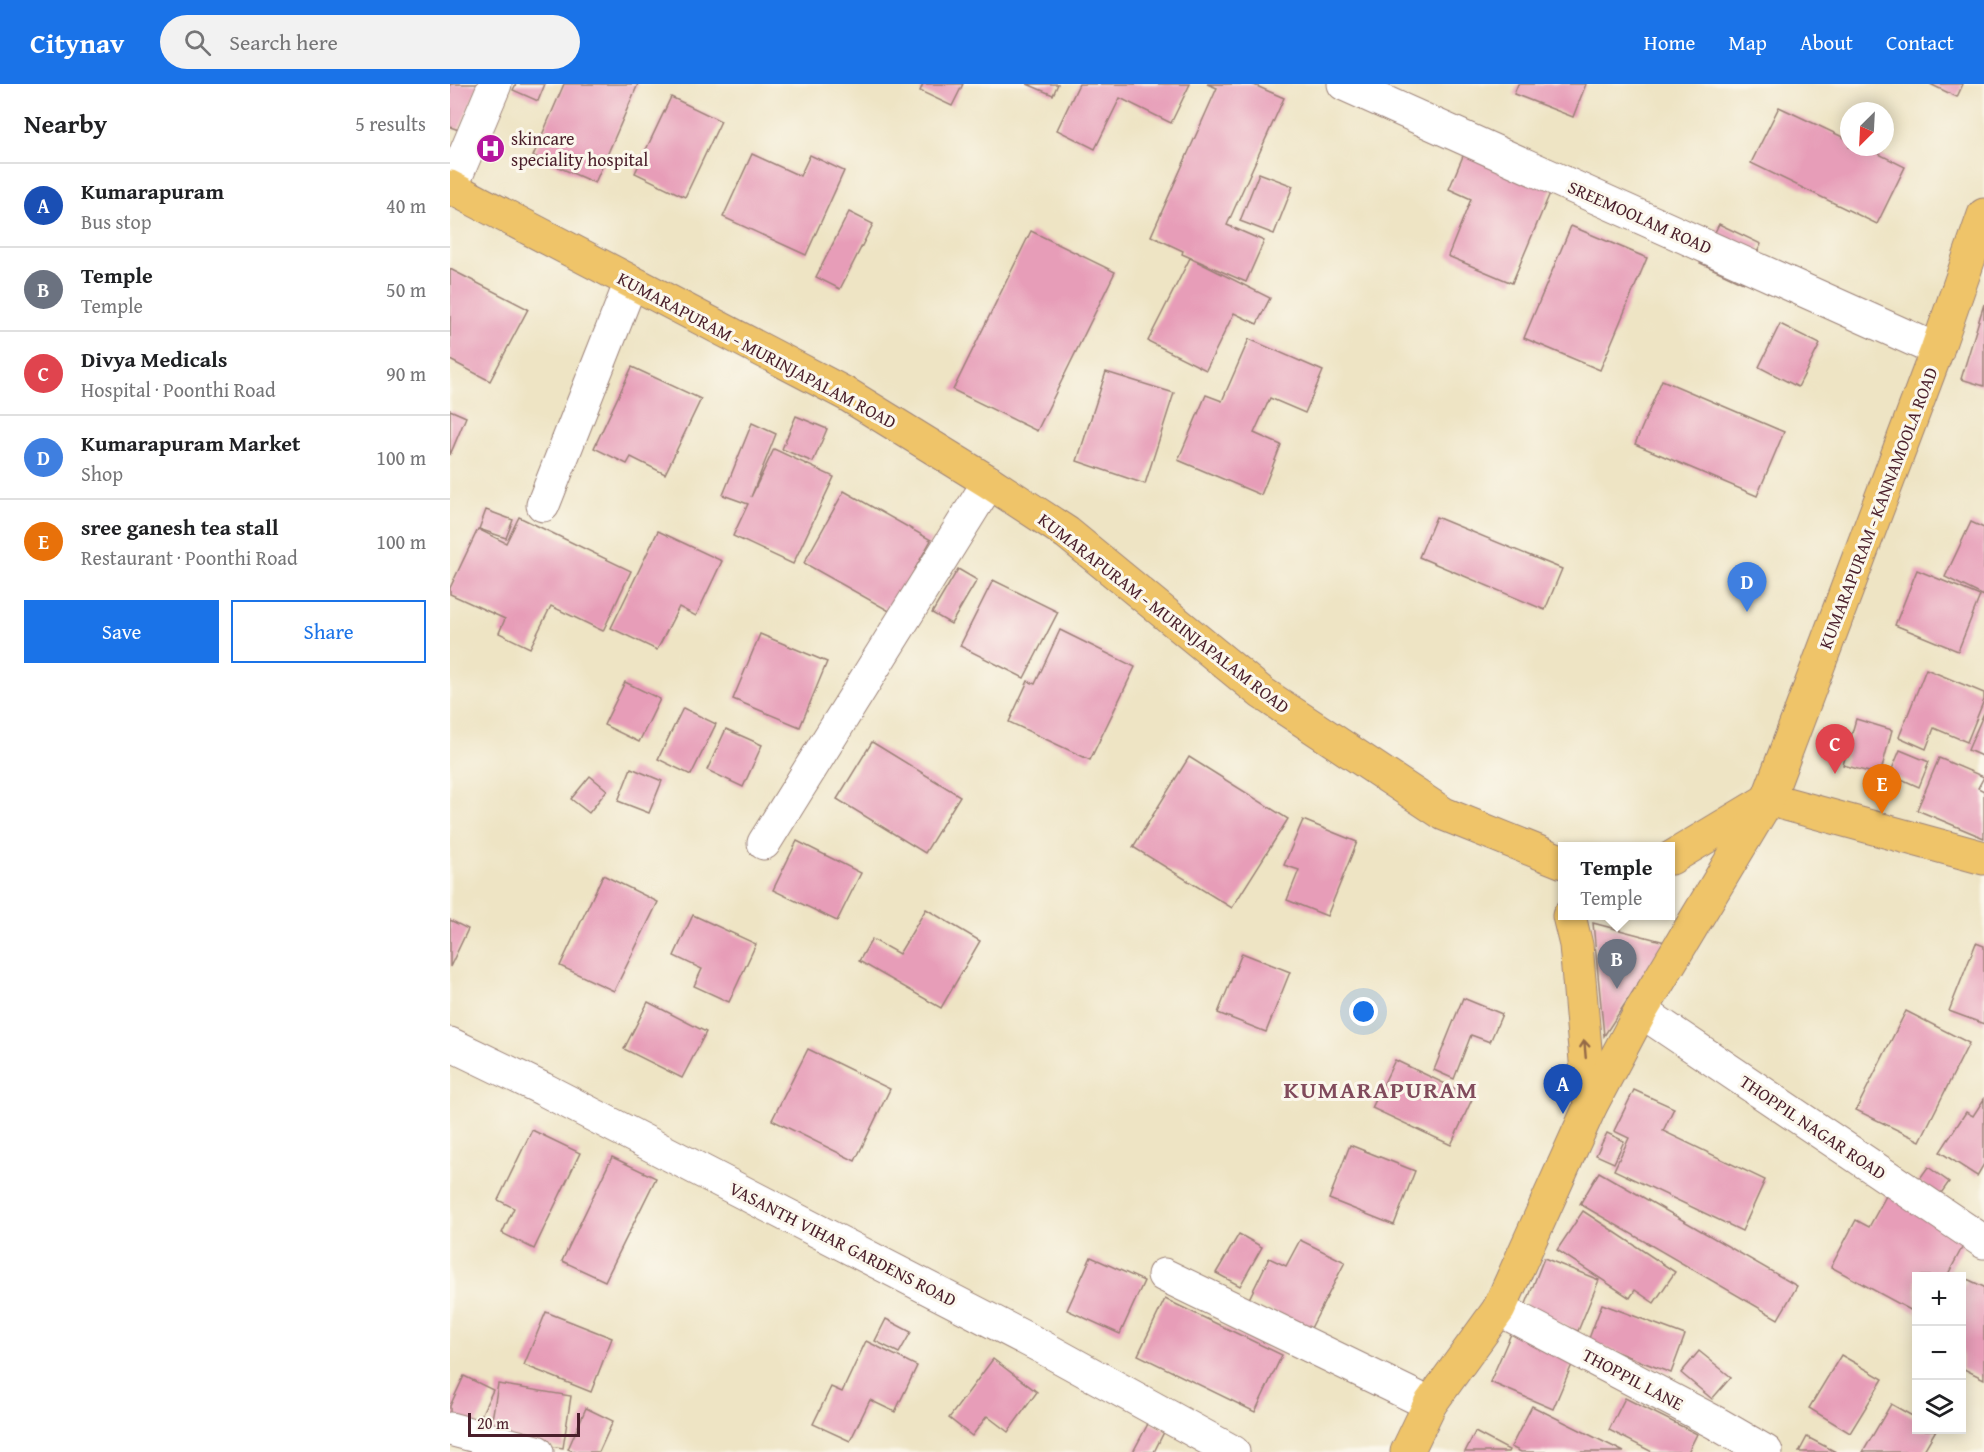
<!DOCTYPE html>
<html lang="en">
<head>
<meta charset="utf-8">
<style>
  :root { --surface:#fff; --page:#f2f2f2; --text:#202124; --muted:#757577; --line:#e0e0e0; --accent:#1a73e8 }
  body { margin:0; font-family:"Gentium Book Plus",serif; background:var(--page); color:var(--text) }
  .controls { position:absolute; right:18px; bottom:18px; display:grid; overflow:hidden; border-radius:0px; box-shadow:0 3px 15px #0003 }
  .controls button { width:54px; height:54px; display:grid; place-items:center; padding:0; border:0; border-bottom:2px solid var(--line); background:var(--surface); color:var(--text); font:30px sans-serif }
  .compass { position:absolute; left:1390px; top:18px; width:54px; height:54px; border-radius:50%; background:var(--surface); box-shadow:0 3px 15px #0003; rotate:204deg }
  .scale { position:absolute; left:18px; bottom:15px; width:112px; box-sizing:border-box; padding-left:6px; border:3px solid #4a1f2b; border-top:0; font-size:16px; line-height:21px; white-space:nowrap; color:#4a1f2b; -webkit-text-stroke:4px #fbf7ec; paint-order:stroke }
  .you { position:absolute; left:914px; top:928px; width:21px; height:21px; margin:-15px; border:4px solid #fff; border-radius:50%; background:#1a73e8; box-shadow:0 0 0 9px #1a73e833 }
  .badge { display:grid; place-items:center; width:39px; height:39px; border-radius:50%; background:var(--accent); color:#fff; font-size:20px; font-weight:700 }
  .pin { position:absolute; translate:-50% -50px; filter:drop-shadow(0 2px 3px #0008) }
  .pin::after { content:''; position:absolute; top:32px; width:21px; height:18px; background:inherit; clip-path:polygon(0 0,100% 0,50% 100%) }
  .popup { position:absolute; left:1108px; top:758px; width:117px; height:78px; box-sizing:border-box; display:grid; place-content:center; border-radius:0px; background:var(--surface); filter:drop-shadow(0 2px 4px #0005); font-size:20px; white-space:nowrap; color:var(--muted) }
  .popup b { font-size:22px; color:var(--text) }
  .popup::after { content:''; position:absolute; left:50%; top:100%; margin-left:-12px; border:12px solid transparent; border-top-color:var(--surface) }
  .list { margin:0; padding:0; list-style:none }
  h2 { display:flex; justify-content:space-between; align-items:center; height:78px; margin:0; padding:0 24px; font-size:26px }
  h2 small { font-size:20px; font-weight:400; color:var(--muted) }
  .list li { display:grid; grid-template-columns:39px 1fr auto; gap:18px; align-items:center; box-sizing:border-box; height:84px; padding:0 24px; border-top:2px solid var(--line) }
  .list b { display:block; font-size:22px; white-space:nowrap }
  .list p { margin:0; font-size:20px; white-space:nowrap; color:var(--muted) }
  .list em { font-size:20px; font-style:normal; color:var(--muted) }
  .actions { display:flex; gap:12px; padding:18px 24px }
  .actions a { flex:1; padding:14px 0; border:2px solid var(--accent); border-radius:0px; text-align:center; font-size:21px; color:var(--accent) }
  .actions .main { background:var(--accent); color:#fff }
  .icon { flex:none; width:33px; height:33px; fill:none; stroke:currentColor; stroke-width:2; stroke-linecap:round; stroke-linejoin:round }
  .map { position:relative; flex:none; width:1534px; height:1368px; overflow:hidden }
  header { display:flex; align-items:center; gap:36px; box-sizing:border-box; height:84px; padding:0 30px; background:var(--accent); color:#fff }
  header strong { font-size:28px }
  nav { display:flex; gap:33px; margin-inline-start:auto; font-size:21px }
  .search { width:420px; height:54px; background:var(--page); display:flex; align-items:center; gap:15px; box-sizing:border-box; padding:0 21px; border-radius:33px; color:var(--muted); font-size:22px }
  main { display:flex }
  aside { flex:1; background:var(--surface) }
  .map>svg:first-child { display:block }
  .building { fill:#e79db8 }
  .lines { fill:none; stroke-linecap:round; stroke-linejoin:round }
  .minor-casing { stroke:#9c8278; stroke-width:35 }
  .major-casing { stroke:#9c8278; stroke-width:35 }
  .minor { stroke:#fff; stroke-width:33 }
  .major { stroke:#efc469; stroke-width:33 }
  .oneway { stroke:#946947 }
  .labels { text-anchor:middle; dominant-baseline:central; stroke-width:6; stroke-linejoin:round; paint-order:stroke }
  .poi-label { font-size:18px; fill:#4a1f2b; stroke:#fbf7ec; text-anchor:start }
  .street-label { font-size:18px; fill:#4a1f2b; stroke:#fbf7ec }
  .district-label { font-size:24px; font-weight:bold; letter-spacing:1.5px; fill:#814b5c; stroke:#fbf7ec }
</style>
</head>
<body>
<header>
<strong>Citynav</strong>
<div class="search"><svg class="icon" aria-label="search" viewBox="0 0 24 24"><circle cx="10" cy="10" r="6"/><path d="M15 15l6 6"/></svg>Search here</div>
<nav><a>Home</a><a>Map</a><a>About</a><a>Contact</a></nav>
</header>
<main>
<aside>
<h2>Nearby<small>5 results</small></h2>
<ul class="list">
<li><span class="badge" style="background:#1a4fb4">A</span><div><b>Kumarapuram</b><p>Bus stop</p></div><em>40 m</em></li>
<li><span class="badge" style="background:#6b7280">B</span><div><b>Temple</b><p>Temple</p></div><em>50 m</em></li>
<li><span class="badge" style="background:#e0444e">C</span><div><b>Divya Medicals</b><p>Hospital · Poonthi Road</p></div><em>90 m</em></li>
<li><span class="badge" style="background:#3f7fe0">D</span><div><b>Kumarapuram Market</b><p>Shop</p></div><em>100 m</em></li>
<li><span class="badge" style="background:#e8710a">E</span><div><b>sree ganesh tea stall</b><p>Restaurant · Poonthi Road</p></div><em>100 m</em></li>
</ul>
<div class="actions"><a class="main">Save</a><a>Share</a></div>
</aside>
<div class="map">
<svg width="1534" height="1368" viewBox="0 0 1534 1368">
  <rect width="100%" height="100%" fill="#fbf7ec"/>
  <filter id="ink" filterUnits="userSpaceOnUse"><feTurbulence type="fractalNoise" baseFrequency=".0167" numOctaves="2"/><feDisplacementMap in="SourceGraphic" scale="12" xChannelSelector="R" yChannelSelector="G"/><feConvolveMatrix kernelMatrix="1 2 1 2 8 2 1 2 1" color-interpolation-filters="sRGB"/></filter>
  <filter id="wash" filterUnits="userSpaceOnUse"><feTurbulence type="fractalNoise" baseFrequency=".008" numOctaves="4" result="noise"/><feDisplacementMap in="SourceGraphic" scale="24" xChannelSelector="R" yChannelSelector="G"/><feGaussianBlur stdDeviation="1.35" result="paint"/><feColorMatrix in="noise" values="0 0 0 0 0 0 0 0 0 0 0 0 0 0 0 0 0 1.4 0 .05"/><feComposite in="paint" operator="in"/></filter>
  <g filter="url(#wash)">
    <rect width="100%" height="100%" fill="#eee4c4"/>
    <g id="blocks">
      <g class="building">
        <path d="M 0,0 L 29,0 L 9,46 L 0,43 Z"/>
        <path d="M 66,0 L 95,0 L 88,17 L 63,6 Z"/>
        <path d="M 114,0 L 188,0 L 145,99 L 83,72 Z"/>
        <path d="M 473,0 L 513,0 L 502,22 L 470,7 Z"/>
        <path d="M 577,0 L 608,0 L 603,11 Z"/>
        <path d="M 629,0 L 740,0 L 721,39 L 670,14 L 645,65 L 607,46 Z"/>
        <path d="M 757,0 L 802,0 L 834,14 L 777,141 L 814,157 L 796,198 L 732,170 L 733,167 L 701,152 L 767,4 Z"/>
        <path d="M 1068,0 L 1136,0 L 1123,33 L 1064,10 Z"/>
        <path d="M 1480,0 L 1513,0 L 1507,13 Z"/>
        <path d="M 221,13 L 271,37 L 235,113 L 185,89 Z"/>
        <path d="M 1329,23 L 1399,56 L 1399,63 L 1415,63 L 1455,83 L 1427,140 L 1301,79 Z"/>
        <path d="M 1019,58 L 1106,95 L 1062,199 L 998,172 L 1021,115 L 999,105 Z"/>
        <path d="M 302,70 L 350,92 L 360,71 L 394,87 L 356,171 L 273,133 Z"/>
        <path d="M 809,89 L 843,102 L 824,150 L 790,137 Z"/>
        <path d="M 399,128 L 423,140 L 390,205 L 366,193 Z"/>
        <path d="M 1269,140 L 1311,160 L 1293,199 L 1250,179 Z"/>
        <path d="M 1121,142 L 1197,174 L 1150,286 L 1074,254 Z"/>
        <path d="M 581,147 L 665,188 L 587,347 L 503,306 Z"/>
        <path d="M 740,174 L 820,214 L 807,240 L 784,229 L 756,286 L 698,257 Z"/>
        <path d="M 0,185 L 78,225 L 40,297 L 0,276 Z"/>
        <path d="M 1534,220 L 1534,302 L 1511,295 Z"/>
        <path d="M 1330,240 L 1370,260 L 1348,303 L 1309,283 Z"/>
        <path d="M 799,255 L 873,287 L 855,329 L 820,314 L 804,349 L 831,361 L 811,411 L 728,376 L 756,311 L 772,317 Z"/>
        <path d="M 182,283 L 251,315 L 215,390 L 181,373 L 177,380 L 144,364 Z"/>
        <path d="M 656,288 L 724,309 L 695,400 L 627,377 Z"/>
        <path d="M 1212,296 L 1334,348 L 1307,412 L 1185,360 Z"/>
        <path d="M 0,326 L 16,333 L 0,371 Z"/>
        <path d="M 346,332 L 377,345 L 363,378 L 332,365 Z"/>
        <path d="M 302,339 L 326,350 L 301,413 L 324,365 L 384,393 L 343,480 L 283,452 L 298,420 L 273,411 Z"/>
        <path d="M 394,407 L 481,456 L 441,528 L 354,479 Z"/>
        <path d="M 36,426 L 63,436 L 56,454 L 29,445 Z"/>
        <path d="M 69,433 L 181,487 L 153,547 L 101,522 L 80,564 L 49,549 L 55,535 L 0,510 L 0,504 L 28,445 L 56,459 Z"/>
        <path d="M 986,433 L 1112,485 L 1095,526 L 969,473 Z"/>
        <path d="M 1521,438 L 1534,444 L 1534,512 L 1495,493 Z"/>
        <path d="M 208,447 L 272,477 L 246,532 L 229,523 L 207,566 L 161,544 Z"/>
        <path d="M 508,485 L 527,496 L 501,540 L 482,529 Z"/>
        <path d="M 1467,486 L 1530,512 L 1508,567 L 1445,541 Z"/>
        <path d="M 543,496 L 608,528 L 574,594 L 510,562 Z"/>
        <path d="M 610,546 L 685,583 L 640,676 L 559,638 L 578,597 L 585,600 Z"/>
        <path d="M 310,550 L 377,578 L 350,643 L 283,615 Z"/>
        <path d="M 1476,585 L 1534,609 L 1534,616 L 1517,658 L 1484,644 L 1476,665 L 1449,653 Z"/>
        <path d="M 175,598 L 210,615 L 189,658 L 154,641 Z"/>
        <path d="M 233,624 L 266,640 L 241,691 L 208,675 Z"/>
        <path d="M 1534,629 L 1534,673 L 1518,666 Z"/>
        <path d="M 1406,635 L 1442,646 L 1430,691 L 1393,681 Z"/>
        <path d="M 276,645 L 312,661 L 293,703 L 257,686 Z"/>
        <path d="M 422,658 L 510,712 L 475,769 L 387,715 Z"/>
        <path d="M 1450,666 L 1479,678 L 1469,703 L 1440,690 Z"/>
        <path d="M 739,673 L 838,735 L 782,824 L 683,763 Z"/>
        <path d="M 1489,674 L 1534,693 L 1528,704 L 1534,707 L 1534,754 L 1467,726 Z"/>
        <path d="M 181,684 L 212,697 L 199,729 L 168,717 Z"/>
        <path d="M 140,692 L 157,706 L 139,729 L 121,715 Z"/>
        <path d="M 853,736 L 907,758 L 877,832 L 837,816 L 849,786 L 834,781 Z"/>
        <path d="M 347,757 L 411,789 L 387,837 L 323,806 Z"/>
        <path d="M 153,791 L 208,818 L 164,907 L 110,882 Z"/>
        <path d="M 476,825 L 530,857 L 491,924 L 409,877 L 422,855 L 449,870 Z"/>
        <path d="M 243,831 L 306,860 L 279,918 L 244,902 L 252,885 L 224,872 Z"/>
        <path d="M 0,836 L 18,845 L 0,883 Z"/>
        <path d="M 1143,839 L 1215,858 L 1154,952 Z"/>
        <path d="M 1526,859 L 1534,862 L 1534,940 L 1499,927 Z"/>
        <path d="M 792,869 L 840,888 L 816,948 L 768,929 Z"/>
        <path d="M 1013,914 L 1052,930 L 1040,958 L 1021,951 L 1004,995 L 984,986 Z"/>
        <path d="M 198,918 L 256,948 L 232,994 L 174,965 Z"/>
        <path d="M 1456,927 L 1519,959 L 1470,1057 L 1406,1026 Z"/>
        <path d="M 358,965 L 440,1005 L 405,1077 L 322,1036 Z"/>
        <path d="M 945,976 L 1023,1013 L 1001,1061 L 922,1024 Z"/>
        <path d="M 1184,1006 L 1224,1024 L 1213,1047 L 1315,1096 L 1292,1147 L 1164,1086 L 1179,1054 L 1164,1047 Z"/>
        <path d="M 1534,1015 L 1534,1080 L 1527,1092 L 1490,1068 L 1516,1028 L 1523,1032 Z"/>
        <path d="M 82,1046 L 130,1069 L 84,1165 L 52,1149 L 64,1124 L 48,1116 Z"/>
        <path d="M 1157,1049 L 1174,1057 L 1164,1079 L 1146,1071 Z"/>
        <path d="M 900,1061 L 965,1087 L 944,1141 L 879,1115 Z"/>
        <path d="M 162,1073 L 206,1094 L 155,1197 L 112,1177 Z"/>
        <path d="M 1478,1083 L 1499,1098 L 1489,1112 L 1468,1097 Z"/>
        <path d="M 1149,1088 L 1347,1202 L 1328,1235 L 1130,1120 Z"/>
        <path d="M 1441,1103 L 1522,1145 L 1497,1192 L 1466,1192 L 1466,1229 L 1381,1183 L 1406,1136 L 1419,1143 Z"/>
        <path d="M 1133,1127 L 1225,1188 L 1204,1219 L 1185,1206 L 1180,1214 L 1107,1166 Z"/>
        <path d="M 789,1150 L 812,1163 L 790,1202 L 766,1189 Z"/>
        <path d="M 850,1156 L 895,1178 L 860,1246 L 799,1215 L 819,1174 L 836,1182 Z"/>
        <path d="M 641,1173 L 694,1197 L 670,1250 L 617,1226 Z"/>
        <path d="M 1094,1174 L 1149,1196 L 1128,1247 L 1074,1225 Z"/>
        <path d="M 1517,1195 L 1534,1203 L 1534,1295 L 1512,1284 L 1512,1206 Z"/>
        <path d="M 715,1215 L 832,1271 L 805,1328 L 688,1271 Z"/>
        <path d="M 1152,1220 L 1235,1251 L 1221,1289 L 1138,1257 Z"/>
        <path d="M 96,1228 L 162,1254 L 141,1308 L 74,1281 Z"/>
        <path d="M 436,1235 L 461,1248 L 449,1269 L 425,1257 Z"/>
        <path d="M 1064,1243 L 1127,1269 L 1103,1325 L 1040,1298 Z"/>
        <path d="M 416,1257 L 467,1282 L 445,1328 L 420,1316 L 400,1357 L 363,1340 L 381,1303 L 392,1308 Z"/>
        <path d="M 1249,1267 L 1281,1293 L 1262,1315 L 1231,1289 Z"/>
        <path d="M 1391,1271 L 1433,1295 L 1400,1349 L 1359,1324 Z"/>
        <path d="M 543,1275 L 587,1308 L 558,1348 L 537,1332 L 522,1352 L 499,1334 Z"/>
        <path d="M 14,1292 L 43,1306 L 24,1346 L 0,1334 L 0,1322 Z"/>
        <path d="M 48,1300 L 121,1312 L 113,1364 L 39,1353 Z"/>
        <path d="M 1175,1314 L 1247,1350 L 1238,1368 L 1202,1368 L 1159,1346 Z"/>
        <path d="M 1441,1320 L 1466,1334 L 1466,1346 L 1486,1346 L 1473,1368 L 1413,1368 Z"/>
        <path d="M 1082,1322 L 1174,1368 L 1071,1368 L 1061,1363 Z"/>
        <path d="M 136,1324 L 163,1337 L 149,1368 L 125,1368 L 118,1365 Z"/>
        <path d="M 699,1338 L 715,1346 L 704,1368 L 683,1368 Z"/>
        <path d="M 1025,1348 L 1059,1366 L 1058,1368 L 1015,1368 Z"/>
        <path d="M 1357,1353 L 1386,1368 L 1349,1368 Z"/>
      </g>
    </g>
  </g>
  <g filter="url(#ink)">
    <use href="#blocks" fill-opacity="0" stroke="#9c8278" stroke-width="1.5"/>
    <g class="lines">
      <defs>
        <g id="minor">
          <path d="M 894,0 L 1487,266"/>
          <path d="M 1,104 L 45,0"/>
          <path d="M 93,421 L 181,198"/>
          <path d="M 314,759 L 539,398"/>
          <path d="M 1191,927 L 1534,1158"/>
          <path d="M 0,960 L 93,1005 L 594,1264 L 783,1368"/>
          <path d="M 714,1191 L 980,1320"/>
          <path d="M 1049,1225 L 1266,1339 L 1316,1368"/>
          <path d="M 0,1345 L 87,1368"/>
        </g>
        <g id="major">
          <path d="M 0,103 L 398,311 L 539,398 L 617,449 L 812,609 L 994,730 L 1113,778"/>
          <path d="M 1318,715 L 1534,774"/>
          <path d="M 1221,774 L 1314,718"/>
          <path d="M 1119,832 L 1126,861 L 1140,1023"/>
          <path d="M 957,1368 L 980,1320 L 1049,1225 L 1140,1023 L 1191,927 L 1318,715 L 1487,266 L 1534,131"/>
        </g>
      </defs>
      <use href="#minor" class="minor-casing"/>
      <use href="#major" class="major-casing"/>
      <use href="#minor" class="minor"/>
      <use href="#major" class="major"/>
    </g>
    <defs><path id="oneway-shaft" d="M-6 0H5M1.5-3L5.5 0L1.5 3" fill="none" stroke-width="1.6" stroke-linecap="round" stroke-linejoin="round" transform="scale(1.5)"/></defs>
    <use class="oneway" href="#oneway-shaft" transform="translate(1135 965) rotate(-95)"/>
  </g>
  <defs>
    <symbol id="hospital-disc" viewBox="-11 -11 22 22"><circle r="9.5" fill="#b5179e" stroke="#fbf7ec"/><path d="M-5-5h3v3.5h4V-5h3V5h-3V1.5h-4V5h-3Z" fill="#fff"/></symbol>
  </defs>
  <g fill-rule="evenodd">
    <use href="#hospital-disc" x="24" y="48" width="33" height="33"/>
  </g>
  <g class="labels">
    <g class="poi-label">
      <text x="61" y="54">skincare<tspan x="61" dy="21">speciality hospital</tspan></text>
    </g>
    <g class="street-label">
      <text transform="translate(1190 133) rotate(24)">SREEMOOLAM ROAD</text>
      <text transform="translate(307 266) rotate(28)">KUMARAPURAM - MURINJAPALAM ROAD</text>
      <text transform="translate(1428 424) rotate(-69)">KUMARAPURAM - KANNAMOOLA ROAD</text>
      <text transform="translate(714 529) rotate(38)">KUMARAPURAM - MURINJAPALAM ROAD</text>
      <text transform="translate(1363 1043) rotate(34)">THOPPIL NAGAR ROAD</text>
      <text transform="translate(393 1160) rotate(27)">VASANTH VIHAR GARDENS ROAD</text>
      <text transform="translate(1183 1295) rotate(28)">THOPPIL LANE</text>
    </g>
    <g class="district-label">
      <text x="931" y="1005">KUMARAPURAM</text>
    </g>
  </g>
</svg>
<div class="controls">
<button>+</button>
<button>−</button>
<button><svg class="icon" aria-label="layers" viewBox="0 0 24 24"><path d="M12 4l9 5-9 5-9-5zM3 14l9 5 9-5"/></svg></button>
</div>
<svg class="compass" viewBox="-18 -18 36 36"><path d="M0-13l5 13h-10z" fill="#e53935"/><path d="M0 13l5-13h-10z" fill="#757577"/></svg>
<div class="scale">20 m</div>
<div class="you"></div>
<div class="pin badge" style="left:1113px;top:1030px;background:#1a4fb4">A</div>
<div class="pin badge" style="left:1167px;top:905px;background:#6b7280">B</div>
<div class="popup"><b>Temple</b>Temple</div>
<div class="pin badge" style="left:1385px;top:690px;background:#e0444e">C</div>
<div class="pin badge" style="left:1297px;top:528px;background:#3f7fe0">D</div>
<div class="pin badge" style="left:1432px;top:730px;background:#e8710a">E</div>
</div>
</main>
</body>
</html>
